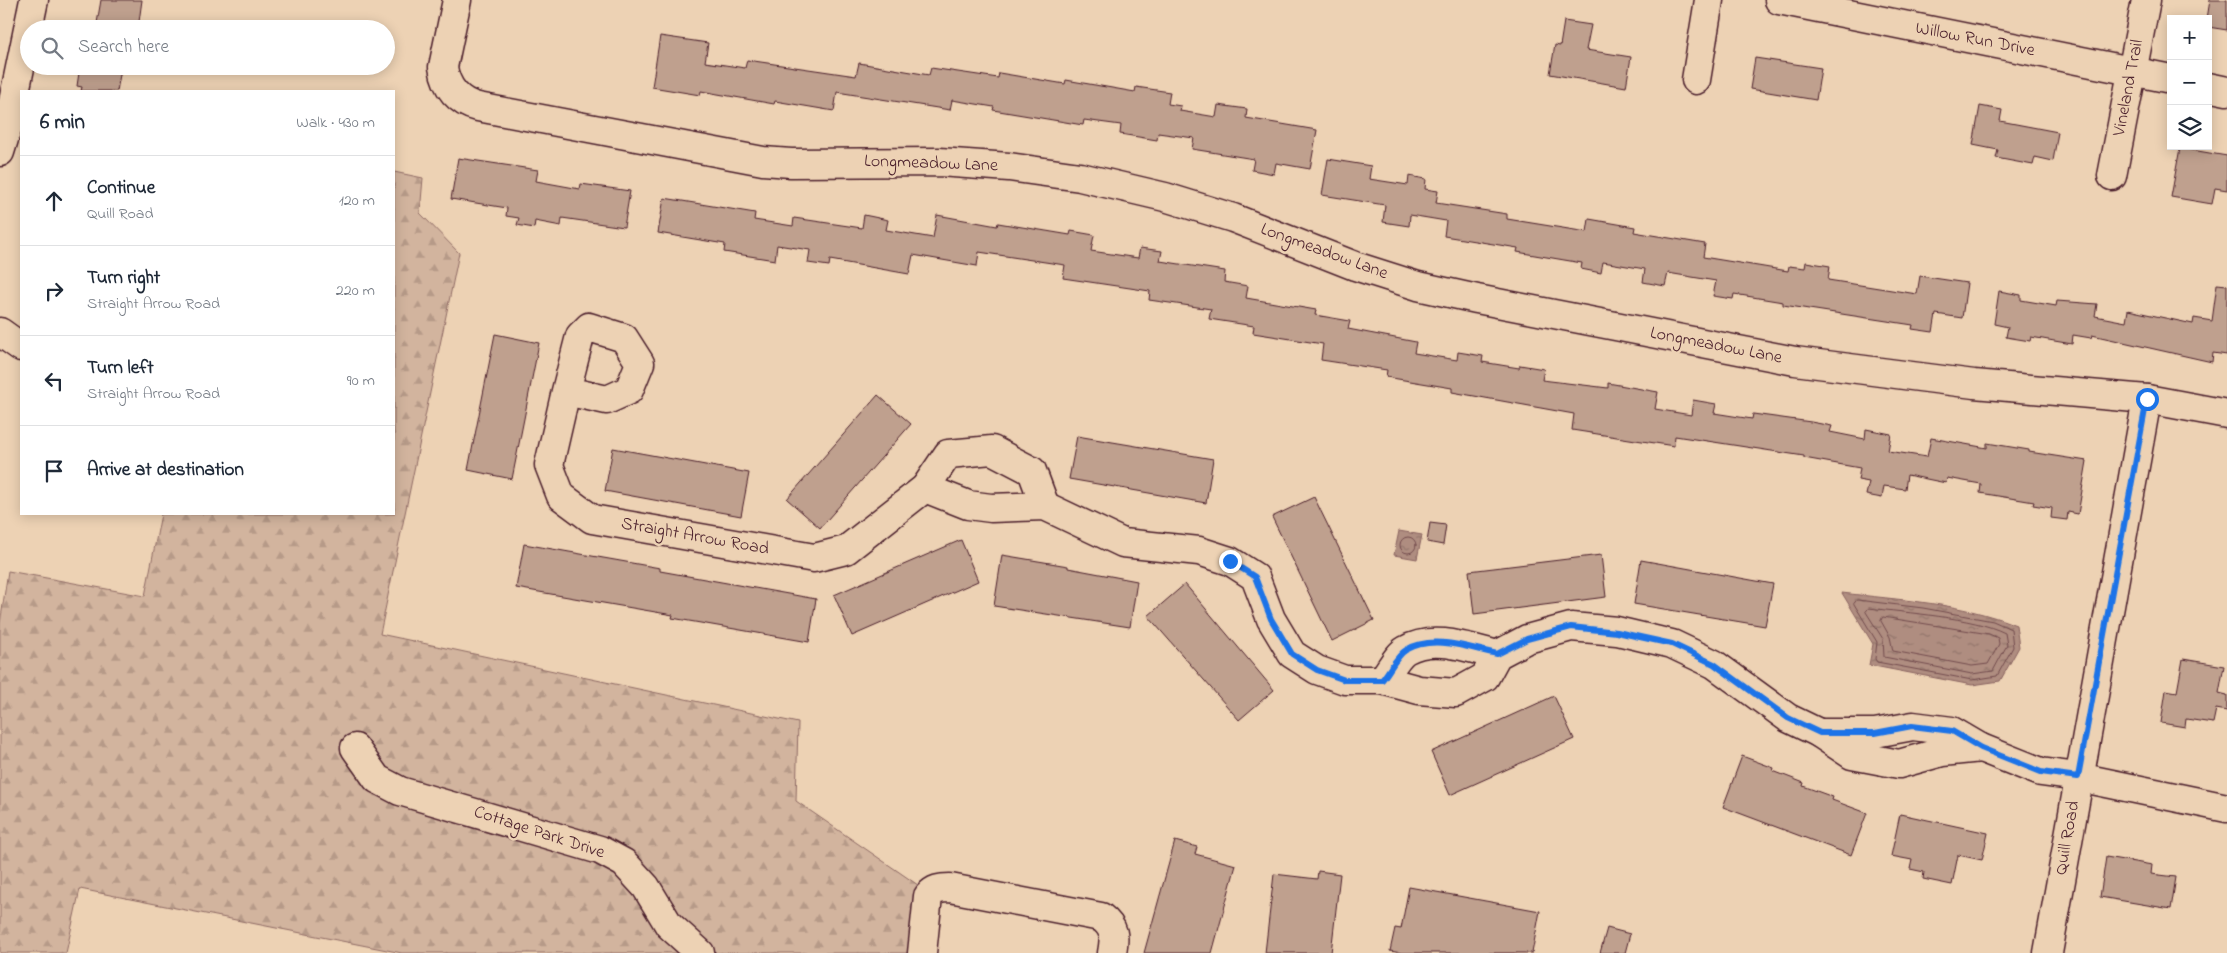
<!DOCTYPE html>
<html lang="en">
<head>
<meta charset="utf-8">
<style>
  :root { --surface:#fff; --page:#f2f2f3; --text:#1f2937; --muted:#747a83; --line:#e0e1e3 }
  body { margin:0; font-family:"Indie Flower",sans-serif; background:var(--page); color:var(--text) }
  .controls { position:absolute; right:15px; top:15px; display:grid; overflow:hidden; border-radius:0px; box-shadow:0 2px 12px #0003 }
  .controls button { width:45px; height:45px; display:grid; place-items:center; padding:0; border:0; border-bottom:1px solid var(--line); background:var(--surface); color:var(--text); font:25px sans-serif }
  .stop { position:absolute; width:15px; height:15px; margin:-11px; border:4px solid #1a73e8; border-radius:50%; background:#fff }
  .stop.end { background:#1a73e8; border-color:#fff; box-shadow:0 1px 5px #0008 }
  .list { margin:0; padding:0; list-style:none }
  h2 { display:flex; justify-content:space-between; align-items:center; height:65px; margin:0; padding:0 20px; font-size:21px }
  h2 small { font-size:16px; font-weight:400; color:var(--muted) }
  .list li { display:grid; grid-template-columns:32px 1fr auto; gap:15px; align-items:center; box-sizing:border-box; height:90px; padding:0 20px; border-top:1px solid var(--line) }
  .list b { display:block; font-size:19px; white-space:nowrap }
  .list p { margin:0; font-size:16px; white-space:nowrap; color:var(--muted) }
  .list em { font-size:16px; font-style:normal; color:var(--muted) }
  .icon { flex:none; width:28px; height:28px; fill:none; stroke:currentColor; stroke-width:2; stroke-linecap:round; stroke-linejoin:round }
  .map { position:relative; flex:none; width:2227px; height:953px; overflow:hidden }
  .search { position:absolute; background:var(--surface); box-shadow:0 2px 12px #0003; left:20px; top:20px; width:375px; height:55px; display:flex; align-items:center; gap:12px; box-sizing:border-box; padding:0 18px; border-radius:28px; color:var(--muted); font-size:19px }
  .panel { position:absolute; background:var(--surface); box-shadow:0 2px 12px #0003; left:20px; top:90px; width:375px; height:425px; border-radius:0px }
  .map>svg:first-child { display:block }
  .forest { fill:url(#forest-firs); stroke:#8e6a64 }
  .water { fill:url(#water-ripples); stroke:#87615e }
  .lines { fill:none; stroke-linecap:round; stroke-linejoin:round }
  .shore { stroke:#724b4d; stroke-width:1 }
  .building { fill:#bfa08e; stroke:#4a1f2b }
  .minor-casing { stroke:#4a1f2b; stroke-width:31 }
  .minor { stroke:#edd2b4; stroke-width:28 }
  .route { stroke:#1a73e8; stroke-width:6 }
  .labels { text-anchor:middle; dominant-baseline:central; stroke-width:5; stroke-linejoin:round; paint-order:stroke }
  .street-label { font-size:18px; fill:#4a1f2b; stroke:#edd2b4 }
</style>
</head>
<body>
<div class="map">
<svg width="2227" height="953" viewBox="0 0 2227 953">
  <defs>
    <pattern id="forest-firs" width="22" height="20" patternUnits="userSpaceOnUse" patternTransform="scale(1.25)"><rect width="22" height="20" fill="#d2b49e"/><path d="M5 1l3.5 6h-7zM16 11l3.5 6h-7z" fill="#b69a88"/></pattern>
    <pattern id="water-ripples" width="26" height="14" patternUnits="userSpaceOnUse" patternTransform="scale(1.25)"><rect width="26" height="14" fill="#af8d80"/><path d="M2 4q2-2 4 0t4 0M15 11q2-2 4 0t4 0" fill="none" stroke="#907369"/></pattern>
  </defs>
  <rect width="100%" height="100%" fill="#edd2b4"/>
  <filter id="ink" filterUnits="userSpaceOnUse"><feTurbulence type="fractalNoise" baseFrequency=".02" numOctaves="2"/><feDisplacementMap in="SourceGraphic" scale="10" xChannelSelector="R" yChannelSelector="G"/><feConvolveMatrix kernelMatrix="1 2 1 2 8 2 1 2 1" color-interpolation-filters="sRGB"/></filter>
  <g filter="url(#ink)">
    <path class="forest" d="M 394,172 L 423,178 L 420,213 L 459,253 L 380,634 L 798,723 L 796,801 L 931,894 L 921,953 L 402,953 L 80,889 L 66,953 L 0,953 L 0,624 L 8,571 L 145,596 L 161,514 L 394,514 Z"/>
    <g class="water">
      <path d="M 1399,531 L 1422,535 L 1417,559 L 1394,555 Z"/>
      <path d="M 1842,593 C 1899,600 1962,603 2016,625 L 2019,647 L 2000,681 L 1972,685 L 1869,665 L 1873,644 Z"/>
    </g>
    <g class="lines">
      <g class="shore">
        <circle cx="1408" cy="545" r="8"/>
        <path d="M 1857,600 L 1923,608 L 1993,621 L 2011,629 L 2013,647 L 1997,676 L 1972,680 L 1877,662 L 1875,659 L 1877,642 L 1854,604 Z"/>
        <path d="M 1869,608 C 1906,613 1973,617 2005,633 L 2007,645 L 1993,671 L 1972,674 L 1884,657 L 1883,639 L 1866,612 Z"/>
        <path d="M 1883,617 L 1989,634 L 1998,638 L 1999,644 L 1988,664 L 1972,666 L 1893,651 L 1890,637 L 1881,621 Z"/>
      </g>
    </g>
    <g class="building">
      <path d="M 101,0 L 142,0 L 138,29 L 96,29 Z"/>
      <path d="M 2210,0 L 2227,0 L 2227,30 L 2208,27 L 2207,19 Z"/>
      <path d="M 1564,21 L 1591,25 L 1586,50 L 1631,57 L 1626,87 L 1550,74 L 1555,45 L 1560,46 Z"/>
      <path d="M 660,36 L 708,43 L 705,62 L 745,68 L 747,60 L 856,76 L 859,63 L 929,75 L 931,68 L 998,78 L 999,73 L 1065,84 L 1066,80 L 1135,92 L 1136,87 L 1170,92 L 1168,104 L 1181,106 L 1180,111 L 1216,117 L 1218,105 L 1247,109 L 1246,118 L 1317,130 L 1310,169 L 1276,163 L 1274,174 L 1252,170 L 1254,159 L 1192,149 L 1194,138 L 1158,133 L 1157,140 L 1120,134 L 1121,125 L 1084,120 L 1083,125 L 993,110 L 994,107 L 952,100 L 950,110 L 837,92 L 834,111 L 775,101 L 774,104 L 701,91 L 700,95 L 652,87 Z"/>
      <path d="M 1755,58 L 1821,68 L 1816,100 L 1750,89 Z"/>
      <path d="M 80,66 L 121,69 L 117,91 L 81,91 L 82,87 L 77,86 Z"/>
      <path d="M 1980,106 L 2002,110 L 2000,121 L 2058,132 L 2053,161 L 2035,157 L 2033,165 L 1996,158 L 1998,150 L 1973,145 Z"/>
      <path d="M 2180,148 L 2227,156 L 2227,190 L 2215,188 L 2212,204 L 2171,197 Z"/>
      <path d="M 458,158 L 538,170 L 536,181 L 580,189 L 581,184 L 630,191 L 624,227 L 562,218 L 561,226 L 535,221 L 534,228 L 517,225 L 519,218 L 506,216 L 507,208 L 451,199 Z"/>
      <path d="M 1328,159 L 1371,166 L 1369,179 L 1408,185 L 1409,176 L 1426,179 L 1425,189 L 1438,191 L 1436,203 L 1507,214 L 1507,219 L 1587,232 L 1589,219 L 1635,227 L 1634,232 L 1705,244 L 1703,257 L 1788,271 L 1789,266 L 1805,268 L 1806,262 L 1830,266 L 1828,280 L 1917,294 L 1920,276 L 1967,283 L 1962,318 L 1936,314 L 1933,332 L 1912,329 L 1913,325 L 1783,305 L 1783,302 L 1734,294 L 1733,299 L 1713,296 L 1716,281 L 1668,273 L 1665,286 L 1643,282 L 1645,269 L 1603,262 L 1601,273 L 1581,269 L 1582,263 L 1517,252 L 1518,248 L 1444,236 L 1446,221 L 1410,215 L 1409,226 L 1383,222 L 1385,205 L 1322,195 Z"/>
      <path d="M 664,198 L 755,213 L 754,220 L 793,226 L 794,218 L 862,228 L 864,215 L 888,220 L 886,230 L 933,238 L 937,215 L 997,226 L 998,223 L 1070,235 L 1071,231 L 1094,235 L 1091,251 L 1138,258 L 1140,248 L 1162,251 L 1160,261 L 1225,271 L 1224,282 L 1248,286 L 1246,298 L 1316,310 L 1315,315 L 1350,321 L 1348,329 L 1416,342 L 1414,353 L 1457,360 L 1458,352 L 1483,356 L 1482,362 L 1519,368 L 1520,365 L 1544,369 L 1542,380 L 1608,388 L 1608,383 L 1658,392 L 1655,409 L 1691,415 L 1693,400 L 1716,404 L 1714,413 L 1752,419 L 1753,414 L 1811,422 L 1832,426 L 1830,432 L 1865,439 L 1866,429 L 1891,434 L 1888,451 L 1927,457 L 1931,438 L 1987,448 L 1987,443 L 2029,450 L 2029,452 L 2087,461 L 2078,514 L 2068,512 L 2067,520 L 2051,518 L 2052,508 L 2033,505 L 2034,502 L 1980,493 L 1981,484 L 1947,478 L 1946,483 L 1907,475 L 1905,489 L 1884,486 L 1882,498 L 1866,495 L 1869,482 L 1858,480 L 1860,468 L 1804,458 L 1804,456 L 1675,436 L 1674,446 L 1572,430 L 1574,414 L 1452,392 L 1452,388 L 1386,377 L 1387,370 L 1321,360 L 1323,344 L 1253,333 L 1254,326 L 1209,319 L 1211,309 L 1149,300 L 1150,291 L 1063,278 L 1065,265 L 979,252 L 977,266 L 913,255 L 909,274 L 830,260 L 829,266 L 808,263 L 810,250 L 777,245 L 775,260 L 724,252 L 725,244 L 658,233 Z"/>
      <path d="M 2217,284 L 2227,285 L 2227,355 L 2213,353 L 2212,362 L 2092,335 L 2091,338 L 2073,335 L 2072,344 L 2031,337 L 2030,341 L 2006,337 L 2008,327 L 1994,324 L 1999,291 L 2021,295 L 2021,300 L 2056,306 L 2057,301 L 2097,304 L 2095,316 L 2126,322 L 2128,310 L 2193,324 L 2194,318 L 2212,321 Z"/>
      <path d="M 495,334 L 539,343 L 512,479 L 468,470 Z"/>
      <path d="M 878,395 L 911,424 L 820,528 L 787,499 Z"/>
      <path d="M 1077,436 L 1213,459 L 1206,503 L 1069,479 Z"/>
      <path d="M 613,448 L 749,473 L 741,516 L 605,491 Z"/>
      <path d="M 1314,497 L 1374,620 L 1332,641 L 1272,517 Z"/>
      <path d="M 1430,523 L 1446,525 L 1443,545 L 1427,542 Z"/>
      <path d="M 961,540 L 978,581 L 852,636 L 834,595 Z"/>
      <path d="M 524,544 L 660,568 L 660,571 L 816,599 L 809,642 L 672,618 L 673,615 L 516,588 Z"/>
      <path d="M 1002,555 L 1068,566 L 1068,568 L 1137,581 L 1130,627 L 994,606 Z"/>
      <path d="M 1601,555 L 1606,597 L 1474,614 L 1469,571 Z"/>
      <path d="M 1641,560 L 1773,584 L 1765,626 L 1634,604 Z"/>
      <path d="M 1185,584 L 1274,690 L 1239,720 L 1148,616 Z"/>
      <path d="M 2183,659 L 2224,666 L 2219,693 L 2227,695 L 2227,711 L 2216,709 L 2213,723 L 2186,719 L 2185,727 L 2161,723 L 2166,690 L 2177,692 Z"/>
      <path d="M 1554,696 L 1574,739 L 1450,795 L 1431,752 Z"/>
      <path d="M 1742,756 L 1774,768 L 1773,771 L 1804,783 L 1803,786 L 1833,797 L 1832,800 L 1867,813 L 1851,855 L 1723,807 Z"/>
      <path d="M 1900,814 L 1988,833 L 1982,860 L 1958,855 L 1952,885 L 1923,879 L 1924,872 L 1910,869 L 1912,860 L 1891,856 Z"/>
      <path d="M 1175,841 L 1197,847 L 1195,854 L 1236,865 L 1212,953 L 1144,953 Z"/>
      <path d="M 2106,857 L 2152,865 L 2151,874 L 2176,877 L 2171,909 L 2100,897 Z"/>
      <path d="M 1318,871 L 1340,874 L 1331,953 L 1265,953 L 1274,874 L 1317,879 Z"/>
      <path d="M 1409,887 L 1540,911 L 1532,953 L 1402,953 L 1390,951 L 1395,928 L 1401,929 Z"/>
      <path d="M 1607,928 L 1630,934 L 1625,953 L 1600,953 Z"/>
    </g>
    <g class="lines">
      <defs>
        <g id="minor">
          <path d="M 457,0 L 443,67 C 446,87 458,102 478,107 L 763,161 L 791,163 L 939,162 L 1009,167 L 1080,177 L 1165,197 L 1233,218 L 1355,266 L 1418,286 L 1477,299 L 1795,361 L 1974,384 L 2147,399 L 2227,414"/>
          <path d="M 1779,0 L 2171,79"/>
          <path d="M 1696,80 L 1709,0"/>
          <path d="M 2208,87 L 2227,91"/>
          <path d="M 0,152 L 8,126 L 34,0"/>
          <path d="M 2112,176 L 2146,0"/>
          <path d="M 0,332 L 21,347"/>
          <path d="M 566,391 L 580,336 L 589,327 L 624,338 L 640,363 L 629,390 L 607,400 L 566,391 L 549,465 L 561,496 L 592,519 L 814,558 L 846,550 L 925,488 L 948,454 L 992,450 L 1032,471 L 1045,506"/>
          <path d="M 925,488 L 968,505 L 991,508 L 1045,506 L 1123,543 L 1199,551 L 1230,561 L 1255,577 L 1271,619 L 1292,654 L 1317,670 L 1345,680 L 1382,680 L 1419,690 L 1456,693 L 1485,677 L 1497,655 L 1527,639 L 1571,627 L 1617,631 L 1672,644 L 1714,664 L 1788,718 L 1819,733 L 1852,755 L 1899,764 L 1942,752 L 1981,748"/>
          <path d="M 1382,680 C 1389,672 1397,655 1406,650 C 1433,634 1469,648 1497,655"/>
          <path d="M 1819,733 L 1875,733 L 1913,726 L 1952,731 L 1981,748 L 2041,772 L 2078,777 L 2227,808"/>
          <path d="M 355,748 L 377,779 L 400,791 L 600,850 L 624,863 L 646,887 L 669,925 L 700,953"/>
          <path d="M 922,953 L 928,896 C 934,889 940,888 950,888 L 1101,917 C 1115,928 1115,936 1112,953"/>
          <path d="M 2048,953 L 2147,399"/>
        </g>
      </defs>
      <use href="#minor" class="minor-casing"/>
      <use href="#minor" class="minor"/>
    </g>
  </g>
  <g class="lines" filter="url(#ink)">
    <path class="route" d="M 1230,561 L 1255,577 L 1271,619 L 1292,654 L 1317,670 L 1345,680 L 1382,680 C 1389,672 1397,655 1406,650 C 1433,634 1469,648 1497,654 L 1527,639 L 1571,627 L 1617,632 L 1672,644 L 1714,664 L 1788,718 L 1820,733 L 1875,733 L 1912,726 L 1952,731 L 1981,748 L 2041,772 L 2078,777 L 2147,399"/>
  </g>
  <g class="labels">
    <g class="street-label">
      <text transform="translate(1975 40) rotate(11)">Willow Run Drive</text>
      <text transform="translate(2129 88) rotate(-79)">Vineland Trail</text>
      <text transform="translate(931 164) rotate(2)">Longmeadow Lane</text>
      <text transform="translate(1324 252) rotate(20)">Longmeadow Lane</text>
      <text transform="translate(1716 346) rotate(11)">Longmeadow Lane</text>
      <text transform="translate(695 537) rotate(10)">Straight Arrow Road</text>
      <text transform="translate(539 833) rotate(18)">Cottage Park Drive</text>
      <text transform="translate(2068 838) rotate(-80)">Quill Road</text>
    </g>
  </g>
</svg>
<div class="controls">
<button>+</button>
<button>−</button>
<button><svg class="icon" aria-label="layers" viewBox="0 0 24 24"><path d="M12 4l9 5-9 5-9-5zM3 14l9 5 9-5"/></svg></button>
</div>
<div class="stop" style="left:2147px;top:399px"></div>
<div class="stop end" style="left:1230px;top:561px"></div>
<div class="search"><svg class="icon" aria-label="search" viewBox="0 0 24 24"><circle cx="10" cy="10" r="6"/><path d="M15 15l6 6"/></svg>Search here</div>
<section class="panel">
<h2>6 min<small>Walk · 430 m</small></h2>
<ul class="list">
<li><svg class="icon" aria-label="ahead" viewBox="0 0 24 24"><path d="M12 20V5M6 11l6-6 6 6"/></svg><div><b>Continue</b><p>Quill Road</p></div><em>120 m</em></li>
<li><svg class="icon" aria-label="right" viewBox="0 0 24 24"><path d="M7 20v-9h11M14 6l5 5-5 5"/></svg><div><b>Turn right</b><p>Straight Arrow Road</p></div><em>220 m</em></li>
<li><svg class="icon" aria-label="left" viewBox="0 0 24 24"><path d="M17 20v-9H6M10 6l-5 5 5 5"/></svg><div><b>Turn left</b><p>Straight Arrow Road</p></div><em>90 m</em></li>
<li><svg class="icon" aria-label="arrive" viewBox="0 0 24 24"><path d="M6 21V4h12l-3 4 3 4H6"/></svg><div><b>Arrive at destination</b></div></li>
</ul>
</section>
</div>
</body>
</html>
